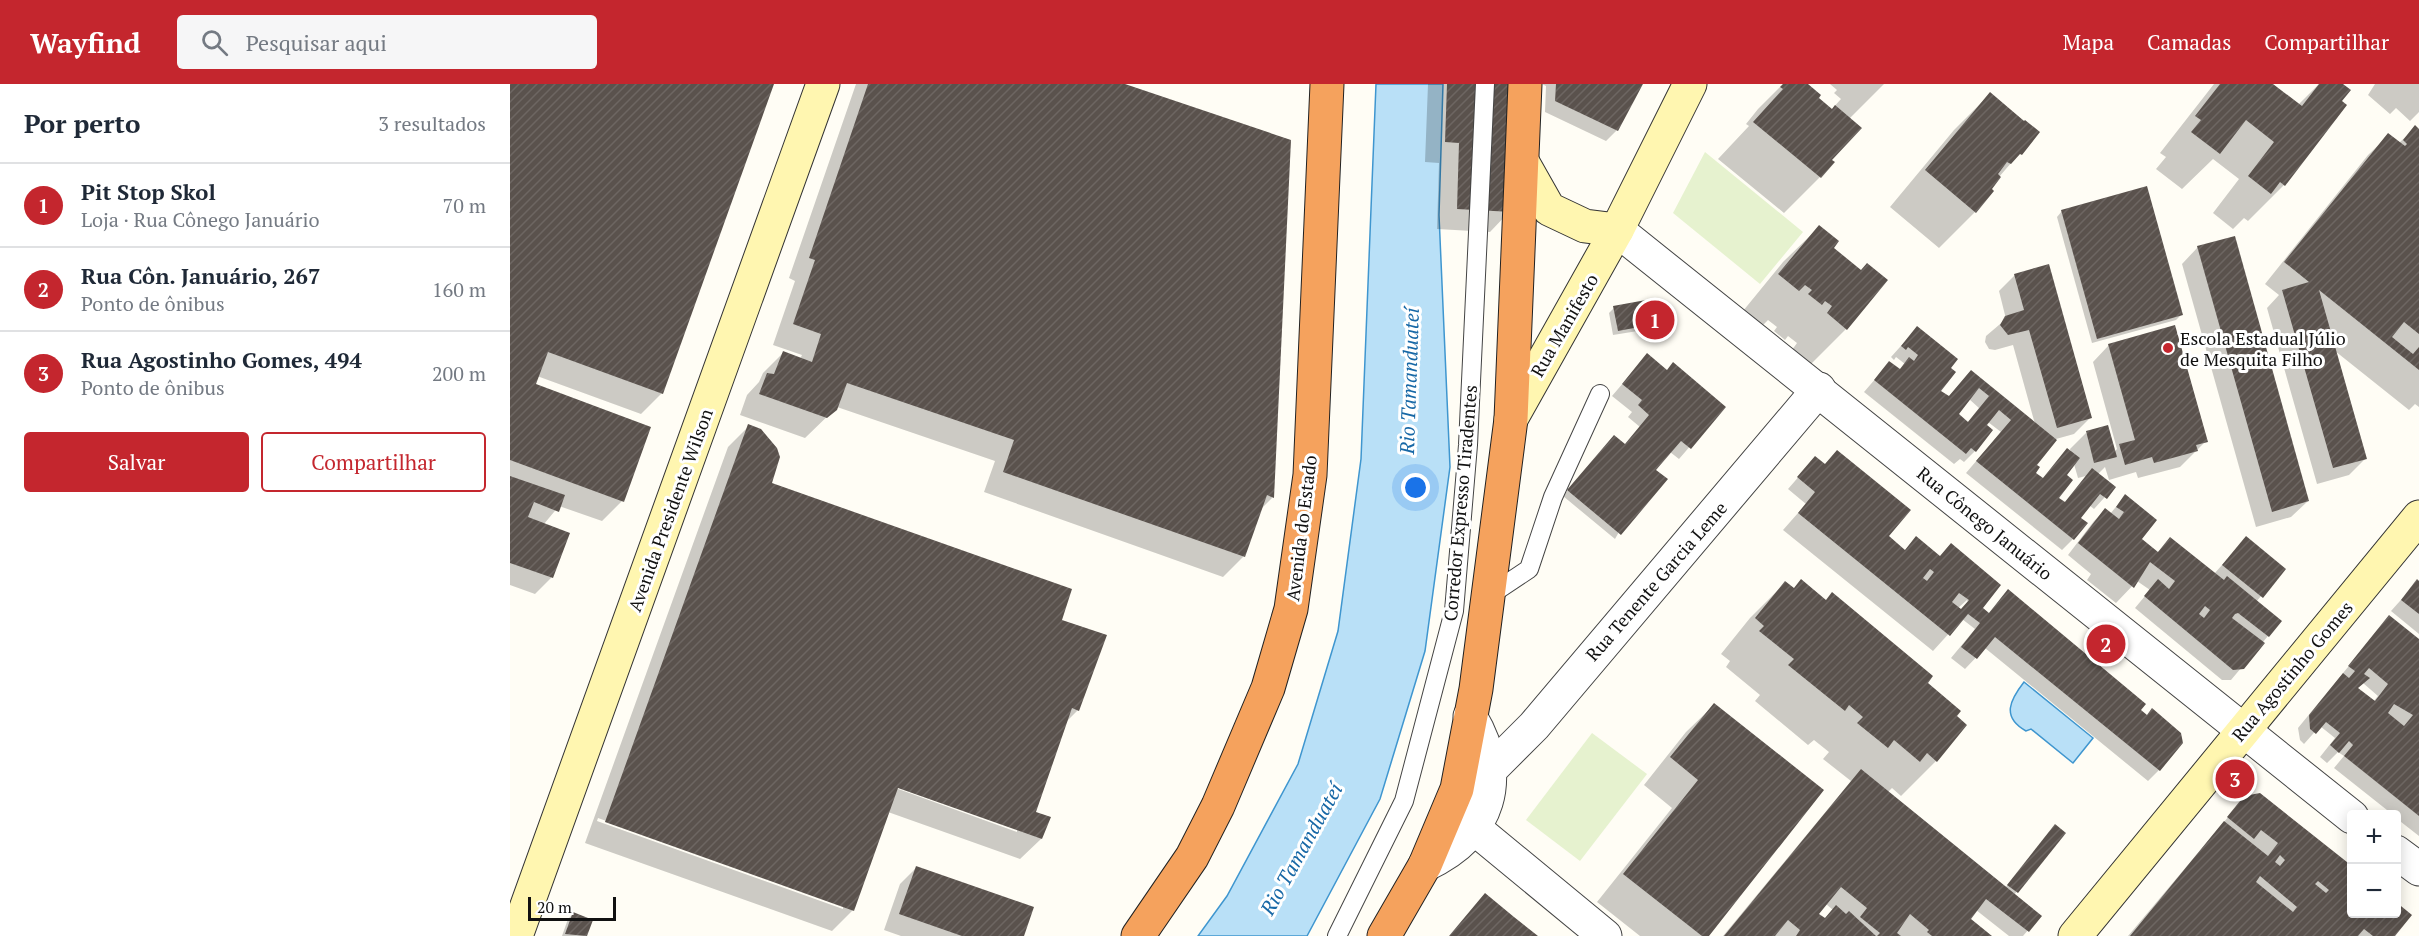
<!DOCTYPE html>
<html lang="pt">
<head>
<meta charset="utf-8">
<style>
  :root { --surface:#fff; --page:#f6f6f7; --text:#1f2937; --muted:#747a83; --line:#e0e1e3; --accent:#c4262e }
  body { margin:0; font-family:"PT Serif",serif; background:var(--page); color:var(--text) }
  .controls { position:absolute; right:18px; bottom:18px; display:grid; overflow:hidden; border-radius:6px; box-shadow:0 3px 15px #0003 }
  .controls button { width:54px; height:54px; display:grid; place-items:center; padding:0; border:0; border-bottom:2px solid var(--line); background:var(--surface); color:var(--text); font:30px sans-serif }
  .scale { position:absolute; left:18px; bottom:15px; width:88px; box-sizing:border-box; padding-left:6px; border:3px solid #111; border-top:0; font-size:16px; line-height:21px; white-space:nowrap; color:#111; -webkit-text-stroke:4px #fff; paint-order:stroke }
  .you { position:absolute; left:906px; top:404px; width:21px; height:21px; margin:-15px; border:4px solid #fff; border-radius:50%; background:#1a73e8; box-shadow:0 0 0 9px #1a73e833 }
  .badge { display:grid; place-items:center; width:39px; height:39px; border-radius:50%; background:var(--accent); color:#fff; font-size:20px; font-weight:700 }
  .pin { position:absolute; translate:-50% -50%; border:3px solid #fff; box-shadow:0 2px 6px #0006 }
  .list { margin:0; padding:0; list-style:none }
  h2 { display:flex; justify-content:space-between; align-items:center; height:78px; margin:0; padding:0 24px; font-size:26px }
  h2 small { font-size:20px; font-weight:400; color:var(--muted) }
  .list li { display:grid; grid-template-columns:39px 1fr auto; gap:18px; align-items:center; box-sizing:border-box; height:84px; padding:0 24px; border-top:2px solid var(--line) }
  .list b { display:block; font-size:22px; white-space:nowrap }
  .list p { margin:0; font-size:20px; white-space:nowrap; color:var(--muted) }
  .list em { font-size:20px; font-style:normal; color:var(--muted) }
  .actions { display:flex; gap:12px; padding:18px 24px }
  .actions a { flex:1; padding:14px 0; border:2px solid var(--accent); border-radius:6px; text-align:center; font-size:21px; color:var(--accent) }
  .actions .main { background:var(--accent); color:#fff }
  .icon { flex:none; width:33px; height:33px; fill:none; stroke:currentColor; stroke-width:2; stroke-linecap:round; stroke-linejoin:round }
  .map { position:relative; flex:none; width:1909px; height:852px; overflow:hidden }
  header { display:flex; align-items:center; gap:36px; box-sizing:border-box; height:84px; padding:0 30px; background:var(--accent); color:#fff }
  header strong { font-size:28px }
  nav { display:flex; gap:33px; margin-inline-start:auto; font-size:21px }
  .search { width:420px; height:54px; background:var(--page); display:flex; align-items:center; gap:15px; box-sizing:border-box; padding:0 21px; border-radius:6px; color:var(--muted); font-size:22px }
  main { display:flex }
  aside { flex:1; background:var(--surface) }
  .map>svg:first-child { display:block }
  .pitch { fill:#e6f2cf }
  .water { fill:#b9e0f7; stroke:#3f96cf; stroke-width:1.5 }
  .shadow { fill:#0003; fill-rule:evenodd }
  .building { fill:url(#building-hatch); fill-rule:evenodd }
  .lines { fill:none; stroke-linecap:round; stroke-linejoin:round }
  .lane-casing { stroke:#444; stroke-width:20 }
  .street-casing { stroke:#444; stroke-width:35 }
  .secondary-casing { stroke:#333; stroke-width:35 }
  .highway-casing { stroke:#222; stroke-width:35 }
  .lane { stroke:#fff; stroke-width:18 }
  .street { stroke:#fff; stroke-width:33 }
  .secondary { stroke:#fff6b0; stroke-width:33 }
  .highway { stroke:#f5a25d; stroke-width:33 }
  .poi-dot { fill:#c4262e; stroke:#fff; stroke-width:2 }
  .labels { text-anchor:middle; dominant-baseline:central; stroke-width:6; stroke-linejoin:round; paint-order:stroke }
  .street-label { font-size:18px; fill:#111; stroke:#fff }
  .poi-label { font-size:18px; fill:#111; stroke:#fff; text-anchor:start }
  .water-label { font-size:20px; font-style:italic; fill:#1768a6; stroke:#fff }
</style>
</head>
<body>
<header>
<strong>Wayfind</strong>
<div class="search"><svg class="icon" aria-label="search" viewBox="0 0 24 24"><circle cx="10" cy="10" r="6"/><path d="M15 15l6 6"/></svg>Pesquisar aqui</div>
<nav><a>Mapa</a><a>Camadas</a><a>Compartilhar</a></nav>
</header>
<main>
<aside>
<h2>Por perto<small>3 resultados</small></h2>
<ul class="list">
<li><span class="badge">1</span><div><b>Pit Stop Skol</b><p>Loja · Rua Cônego Januário</p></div><em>70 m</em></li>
<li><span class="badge">2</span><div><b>Rua Côn. Januário, 267</b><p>Ponto de ônibus</p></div><em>160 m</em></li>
<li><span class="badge">3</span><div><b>Rua Agostinho Gomes, 494</b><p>Ponto de ônibus</p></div><em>200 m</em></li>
</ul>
<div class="actions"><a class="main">Salvar</a><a>Compartilhar</a></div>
</aside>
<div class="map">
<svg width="1909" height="852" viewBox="0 0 1909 852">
  <defs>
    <pattern id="building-hatch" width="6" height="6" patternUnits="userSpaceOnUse" patternTransform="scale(1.5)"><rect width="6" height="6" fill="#5a524d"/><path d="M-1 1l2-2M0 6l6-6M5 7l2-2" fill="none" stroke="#6d6662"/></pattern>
  </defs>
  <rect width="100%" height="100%" fill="#fffdf5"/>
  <g class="pitch">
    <path d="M 1195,68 L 1293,148 L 1250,200 L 1163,129 Z"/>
    <path d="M 1082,649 L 1137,690 L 1070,777 L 1016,736 Z"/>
  </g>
  <g class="water">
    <path d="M 866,0 L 933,0 L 929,131 L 940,383 L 915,567 L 870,715 L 797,852 L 688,852 L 717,812 L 788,680 L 828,547 L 851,375 Z"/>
    <path d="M 1514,598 L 1583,654 L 1563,679 L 1521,645 L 1516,647 C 1491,633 1500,616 1514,598 Z"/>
  </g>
  <g class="shadow">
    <path d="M 0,0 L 263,0 L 152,309 L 131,330 L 27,292 L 24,301 L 112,417 L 92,437 L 49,422 L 34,440 L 58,449 L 41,494 L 25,510 L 0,501 Z"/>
    <path d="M 346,0 L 613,0 L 763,413 L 751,425 L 734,472 L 713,493 L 474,408 L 485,377 L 327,323 L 295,354 L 230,331 L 237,311 L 249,298 L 253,289 L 273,269 L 290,275 L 292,271 L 263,261 L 285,197 L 279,194 Z"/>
    <path d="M 918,0 L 1005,0 L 1000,127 L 980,148 L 927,145 L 929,79 L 915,78 Z"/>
    <path d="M 1032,0 L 1131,0 L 1107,46 L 1096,57 L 1035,28 L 1036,2 Z"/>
    <path d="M 1273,0 L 1296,0 L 1307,14 L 1321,26 L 1331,15 L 1324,9 L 1327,6 L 1320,0 L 1374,0 L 1339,35 L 1310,93 L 1274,129 L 1208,75 L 1239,42 L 1236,40 L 1248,25 Z"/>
    <path d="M 1704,0 L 1762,0 L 1788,21 L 1809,0 L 1830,0 L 1774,101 L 1738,137 L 1734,134 L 1723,145 L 1703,129 L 1729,95 L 1703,75 L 1672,105 L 1646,85 L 1656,73 L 1650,69 Z"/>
    <path d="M 1865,0 L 1909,0 L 1909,28 L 1900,37 L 1886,24 L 1880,30 L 1858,11 Z"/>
    <path d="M 1480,10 L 1528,48 L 1489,93 L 1465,128 L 1429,164 L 1380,123 L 1444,46 Z"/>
    <path d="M 1905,44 L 1909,47 L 1909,323 L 1905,320 L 1899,326 L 1825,267 L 1855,375 L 1839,391 L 1807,400 L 1757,224 L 1769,211 L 1755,200 L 1858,71 L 1879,51 L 1889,59 ZM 1820,252 L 1827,257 L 1823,262 Z"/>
    <path d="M 1552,127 L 1671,231 L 1666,236 L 1582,259 L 1547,133 Z"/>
    <path d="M 1309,143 L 1322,164 L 1336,245 L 1300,281 L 1282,266 L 1287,259 L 1278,252 L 1275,256 L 1264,247 L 1267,243 L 1258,236 L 1252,242 L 1233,227 L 1273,178 Z"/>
    <path d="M 1688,163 L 1798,417 L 1781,433 L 1746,443 L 1672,180 Z"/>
    <path d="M 1505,191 L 1580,334 L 1564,350 L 1546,355 L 1525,381 L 1523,389 L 1532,395 L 1557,366 L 1561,369 L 1560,365 L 1576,349 L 1604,368 L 1607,365 L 1583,278 L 1599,261 L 1696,357 L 1670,383 L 1628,394 L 1626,388 L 1599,396 L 1595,383 L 1588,390 L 1604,403 L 1584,425 L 1579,421 L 1569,434 L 1563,455 L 1552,466 L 1456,389 L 1491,348 L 1478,338 L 1475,341 L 1481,346 L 1465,367 L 1454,378 L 1450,375 L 1444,380 L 1354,308 L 1379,279 L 1389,286 L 1395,280 L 1386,273 L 1384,276 L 1381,273 L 1407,244 L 1439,285 L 1429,307 L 1438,313 L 1461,288 L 1525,340 L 1503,261 L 1485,266 L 1479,265 L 1475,258 L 1476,252 L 1496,235 L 1489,207 ZM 1459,315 L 1469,324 L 1457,339 L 1447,330 ZM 1564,380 L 1568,394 L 1576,392 L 1554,419 L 1547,414 L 1555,391 Z"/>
    <path d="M 1104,224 L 1139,241 L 1134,246 L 1103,251 L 1099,229 Z"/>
    <path d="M 1137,271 L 1156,287 L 1214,323 L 1169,375 L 1160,368 L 1144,386 L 1105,455 L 1053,412 L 1099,358 L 1114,362 L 1130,343 L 1118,333 L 1122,328 L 1102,312 Z"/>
    <path d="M 239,342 L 260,400 L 550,537 L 568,626 L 555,639 L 524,729 L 531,755 L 510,775 L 378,728 L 343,826 L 322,847 L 75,759 L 218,363 ZM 381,700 L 507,745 L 507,748 L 380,702 ZM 88,734 L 333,822 L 333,825 L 87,737 Z"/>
    <path d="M 1327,368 L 1377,453 L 1394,467 L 1406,454 L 1478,530 L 1498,507 L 1636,632 L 1642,626 L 1649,686 L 1638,697 L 1475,564 L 1455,585 L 1441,574 L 1465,545 L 1452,535 L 1423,567 L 1273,446 L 1296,420 L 1278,405 L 1305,374 L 1314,381 ZM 1457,516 L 1458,518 L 1451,526 L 1448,524 Z"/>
    <path d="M 1615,412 L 1630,455 L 1647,469 L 1660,455 L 1704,490 L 1736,454 L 1774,485 L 1746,518 L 1758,552 L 1721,596 L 1712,596 L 1625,524 L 1640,506 L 1627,497 L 1606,519 L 1577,496 L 1581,490 L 1558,471 L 1584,437 L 1595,426 L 1600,430 Z"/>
    <path d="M 1907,498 L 1909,499 L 1909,550 L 1881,527 Z"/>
    <path d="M 1275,499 L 1416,599 L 1426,677 L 1391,712 L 1382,704 L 1378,708 L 1495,804 L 1540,748 L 1554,749 L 1504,811 L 1530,832 L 1513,852 L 1499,852 L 1466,826 L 1459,835 L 1479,852 L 1213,852 L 1341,697 L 1313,675 L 1319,668 L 1304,656 L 1298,661 L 1245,617 L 1250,611 L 1216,583 L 1220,577 L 1211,570 L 1240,534 ZM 1316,820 L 1323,826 L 1314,835 L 1307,830 Z"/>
    <path d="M 1879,533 L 1909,557 L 1909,752 L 1886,734 L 1886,730 L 1882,730 L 1824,684 L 1834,672 L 1828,668 L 1817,679 L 1810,673 L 1825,654 L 1810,642 L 1794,660 L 1790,656 L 1788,644 ZM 1853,599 L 1868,612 L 1863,618 L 1847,604 Z"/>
    <path d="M 1204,621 L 1197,852 L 1130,852 L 1087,818 L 1162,724 L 1134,701 L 1176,648 Z"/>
    <path d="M 1735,713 L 1842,830 L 1900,831 L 1883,852 L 1618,852 Z"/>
    <path d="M 406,784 L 512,852 L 391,852 L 374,846 L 390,800 Z"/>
    <path d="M 63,830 L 81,837 L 76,852 L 52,852 L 58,835 Z"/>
  </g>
  <g class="building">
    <path d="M 0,0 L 264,0 L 153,310 L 38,268 L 26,300 L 141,343 L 114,418 L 0,376 Z"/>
    <path d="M 358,0 L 615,0 L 781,56 L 764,414 L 757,411 L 735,473 L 493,388 L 504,356 L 337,299 L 327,326 L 317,334 L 249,310 L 257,289 L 264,290 L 273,267 L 302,278 L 311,250 L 283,240 L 305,176 L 299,174 Z"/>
    <path d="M 937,0 L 1007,0 L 1002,128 L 947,125 L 949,59 L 935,58 Z"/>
    <path d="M 1046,0 L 1133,0 L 1108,47 L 1045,17 Z"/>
    <path d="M 1273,0 L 1298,0 L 1311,11 L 1309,14 L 1322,25 L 1325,21 L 1352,44 L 1322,76 L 1325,78 L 1311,94 L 1243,38 L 1273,5 L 1270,3 Z"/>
    <path d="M 1710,0 L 1763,0 L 1792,22 L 1809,0 L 1833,0 L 1841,6 L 1832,17 L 1837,21 L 1775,102 L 1770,98 L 1761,110 L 1738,92 L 1764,58 L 1736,36 L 1710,70 L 1681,48 L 1691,36 L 1685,32 Z"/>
    <path d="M 1480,8 L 1514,37 L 1515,36 L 1530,48 L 1512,71 L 1510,70 L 1501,80 L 1497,78 L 1488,90 L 1491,93 L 1482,105 L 1484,107 L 1466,129 L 1415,86 Z"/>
    <path d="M 1905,41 L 1909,45 L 1909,250 L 1894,238 L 1882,253 L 1903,270 L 1909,263 L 1909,286 L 1809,206 L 1857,375 L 1823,384 L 1772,206 L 1799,198 L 1774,178 L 1878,49 L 1895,62 L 1897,60 L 1893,56 Z"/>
    <path d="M 1637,102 L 1673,231 L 1587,255 L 1551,126 Z"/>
    <path d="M 1309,141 L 1329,157 L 1324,164 L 1351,186 L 1357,179 L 1378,196 L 1337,246 L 1317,229 L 1322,222 L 1315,217 L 1312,221 L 1298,210 L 1302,206 L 1295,201 L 1289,207 L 1268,190 Z"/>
    <path d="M 1725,152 L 1799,417 L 1762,428 L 1687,162 Z"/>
    <path d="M 1539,180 L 1582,334 L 1547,344 L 1519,246 L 1498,251 L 1490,241 L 1495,232 L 1514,226 L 1504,190 Z"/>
    <path d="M 1136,216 L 1140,241 L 1108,247 L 1103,222 Z"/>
    <path d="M 1665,241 L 1698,358 L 1686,361 L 1688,367 L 1644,379 L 1642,373 L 1615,381 L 1609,360 L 1625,356 L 1598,260 Z"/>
    <path d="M 1407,242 L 1448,275 L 1441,284 L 1446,288 L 1431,307 L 1439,312 L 1461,286 L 1547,356 L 1527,381 L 1530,383 L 1526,389 L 1533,394 L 1557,364 L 1570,374 L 1557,391 L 1563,396 L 1549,414 L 1555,418 L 1582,384 L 1606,403 L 1597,415 L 1590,410 L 1571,434 L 1578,439 L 1564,456 L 1466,377 L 1501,336 L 1489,326 L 1477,341 L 1483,346 L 1466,368 L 1461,364 L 1456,370 L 1364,296 L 1379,277 L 1390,285 L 1399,273 L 1404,277 L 1408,271 L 1398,263 L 1396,266 L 1391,262 ZM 1469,304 L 1479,312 L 1458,338 L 1449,330 Z"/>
    <path d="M 1137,269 L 1157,286 L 1163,278 L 1216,323 L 1181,365 L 1171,357 L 1146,386 L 1158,395 L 1111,451 L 1057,406 L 1104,351 L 1115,360 L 1139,331 L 1128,321 L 1132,316 L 1112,300 Z"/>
    <path d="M 238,340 L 251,345 L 267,364 L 270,373 L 262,399 L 562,505 L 552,536 L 597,551 L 569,627 L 562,624 L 526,728 L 541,733 L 532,755 L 388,704 L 344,827 L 95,738 Z"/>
    <path d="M 1598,341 L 1607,373 L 1584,379 L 1576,347 Z"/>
    <path d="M 1327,366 L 1401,426 L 1379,452 L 1395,466 L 1406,452 L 1430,472 L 1441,459 L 1491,501 L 1473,524 L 1479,529 L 1498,505 L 1636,620 L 1631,626 L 1637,631 L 1642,624 L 1671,649 L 1673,659 L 1650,687 L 1485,553 L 1467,575 L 1451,563 L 1470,539 L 1458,530 L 1440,552 L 1288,429 L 1305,408 L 1287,393 L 1305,372 L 1315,380 ZM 1420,485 L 1424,488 L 1417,497 L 1413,494 ZM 1449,509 L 1459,516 L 1451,525 L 1442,518 Z"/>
    <path d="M 0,392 L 55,411 L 49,428 L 24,418 L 18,433 L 60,449 L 43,494 L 0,479 Z"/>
    <path d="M 1615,410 L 1647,436 L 1632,455 L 1648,468 L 1660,453 L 1714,496 L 1717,492 L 1772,537 L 1759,553 L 1728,529 L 1725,530 L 1722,534 L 1755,559 L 1734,585 L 1723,586 L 1634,512 L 1648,495 L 1659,505 L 1665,497 L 1640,478 L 1624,504 L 1568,459 L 1595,424 L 1609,435 L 1614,428 L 1606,423 ZM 1695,522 L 1700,526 L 1694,534 L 1689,530 Z"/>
    <path d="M 1736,452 L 1776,485 L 1753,514 L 1712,481 Z"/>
    <path d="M 1291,495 L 1316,516 L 1322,508 L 1423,592 L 1418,599 L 1451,627 L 1447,632 L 1457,641 L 1427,678 L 1417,669 L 1410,678 L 1384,656 L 1378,664 L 1347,639 L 1353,633 L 1339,621 L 1335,627 L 1278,581 L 1284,575 L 1249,547 L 1254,542 L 1245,534 L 1275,497 L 1284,504 Z"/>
    <path d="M 1907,495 L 1909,497 L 1909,530 L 1891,516 Z"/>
    <path d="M 1879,531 L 1909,555 L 1909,732 L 1834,672 L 1843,661 L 1839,657 L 1829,669 L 1820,661 L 1830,649 L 1816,638 L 1806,650 L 1800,645 L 1799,631 L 1833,589 L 1839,594 L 1845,587 L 1838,582 ZM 1859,584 L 1878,600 L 1865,617 L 1848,604 L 1860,594 L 1854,590 ZM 1884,620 L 1903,631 L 1894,642 L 1878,629 Z"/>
    <path d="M 1204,619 L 1314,706 L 1199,852 L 1192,852 L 1113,790 L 1188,696 L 1160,673 Z"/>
    <path d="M 1351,685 L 1532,832 L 1519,848 L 1476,815 L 1461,835 L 1482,852 L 1422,852 L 1417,848 L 1419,846 L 1400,830 L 1387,849 L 1391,852 L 1367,852 L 1370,849 L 1350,833 L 1357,824 L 1331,803 L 1309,830 L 1315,834 L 1326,821 L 1336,830 L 1339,827 L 1366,852 L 1286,852 L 1290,846 L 1278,836 L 1265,852 L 1214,852 Z"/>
    <path d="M 1750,709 L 1842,782 L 1842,830 L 1886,830 L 1886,818 L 1902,831 L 1885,852 L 1863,852 L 1854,845 L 1848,852 L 1620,852 L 1714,737 L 1758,772 L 1768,759 L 1751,746 L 1744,755 L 1717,733 L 1734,712 ZM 1770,771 L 1775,776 L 1770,782 L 1765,778 ZM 1750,792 L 1787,823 L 1783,828 L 1746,798 ZM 1808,797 L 1819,806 L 1816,809 L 1805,800 Z"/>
    <path d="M 1545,740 L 1556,749 L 1508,809 L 1497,801 Z"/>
    <path d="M 406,782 L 524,823 L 514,852 L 452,852 L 389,830 Z"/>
    <path d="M 975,809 L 1004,833 L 1028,852 L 939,852 Z"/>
    <path d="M 63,828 L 83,836 L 77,852 L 55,850 Z"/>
  </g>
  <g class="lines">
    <defs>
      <g id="lane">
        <path d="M 980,511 L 1019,485 L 1043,413 L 1090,310"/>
        <path d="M 827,852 L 894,717 L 944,527 L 958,361 L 975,0"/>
      </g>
      <g id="street">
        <path d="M 1107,146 L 1842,733"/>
        <path d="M 980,686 L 1024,642 L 1309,305"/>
        <path d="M 964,744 L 1095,852"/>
        <path d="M 1886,768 L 1909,785"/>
        <path d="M 915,781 C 981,750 997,694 960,632"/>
      </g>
      <g id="secondary">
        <path d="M 1013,79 L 1039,125 L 1075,142 L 1107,146"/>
        <path d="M 1001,335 L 1107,146 L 1180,0"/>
        <path d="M 6,852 L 313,0"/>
        <path d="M 1565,852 L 1909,433"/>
      </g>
      <g id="highway">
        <path d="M 628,852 L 682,773 L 708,722 L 758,604 L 781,525 L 800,391 L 817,0"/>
        <path d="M 874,852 L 915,781 L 947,705 L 966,605 L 1001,335 L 1015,0"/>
      </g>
    </defs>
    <use href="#lane" class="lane-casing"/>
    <use href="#street" class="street-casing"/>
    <use href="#secondary" class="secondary-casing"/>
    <use href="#highway" class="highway-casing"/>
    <use href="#lane" class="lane"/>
    <use href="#street" class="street"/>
    <use href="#secondary" class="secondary"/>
    <use href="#highway" class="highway"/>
  </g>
  <circle class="poi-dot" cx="1658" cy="264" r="6"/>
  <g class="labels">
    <g class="street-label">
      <text transform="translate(1054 241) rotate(-60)">Rua Manifesto</text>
      <text transform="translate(950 419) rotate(-85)">Corredor Expresso Tiradentes</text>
      <text transform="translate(160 426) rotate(-70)">Avenida Presidente Wilson</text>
      <text transform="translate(1475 439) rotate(39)">Rua Cônego Januário</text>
      <text transform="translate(791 444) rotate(-83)">Avenida do Estado</text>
      <text transform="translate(1146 497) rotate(-49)">Rua Tenente Garcia Leme</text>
      <text transform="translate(1782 587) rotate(-50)">Rua Agostinho Gomes</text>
    </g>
    <g class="poi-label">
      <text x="1670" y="254">Escola Estadual Júlio<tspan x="1670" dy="21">de Mesquita Filho</tspan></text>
    </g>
    <g class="water-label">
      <text transform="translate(899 297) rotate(-88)">Rio Tamanduateí</text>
      <text transform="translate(791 765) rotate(-61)">Rio Tamanduateí</text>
    </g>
  </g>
</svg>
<div class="controls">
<button>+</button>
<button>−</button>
</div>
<div class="scale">20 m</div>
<div class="you"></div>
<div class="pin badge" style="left:1145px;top:236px">1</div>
<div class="pin badge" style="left:1596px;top:560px">2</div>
<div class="pin badge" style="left:1725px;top:695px">3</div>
</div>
</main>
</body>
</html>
